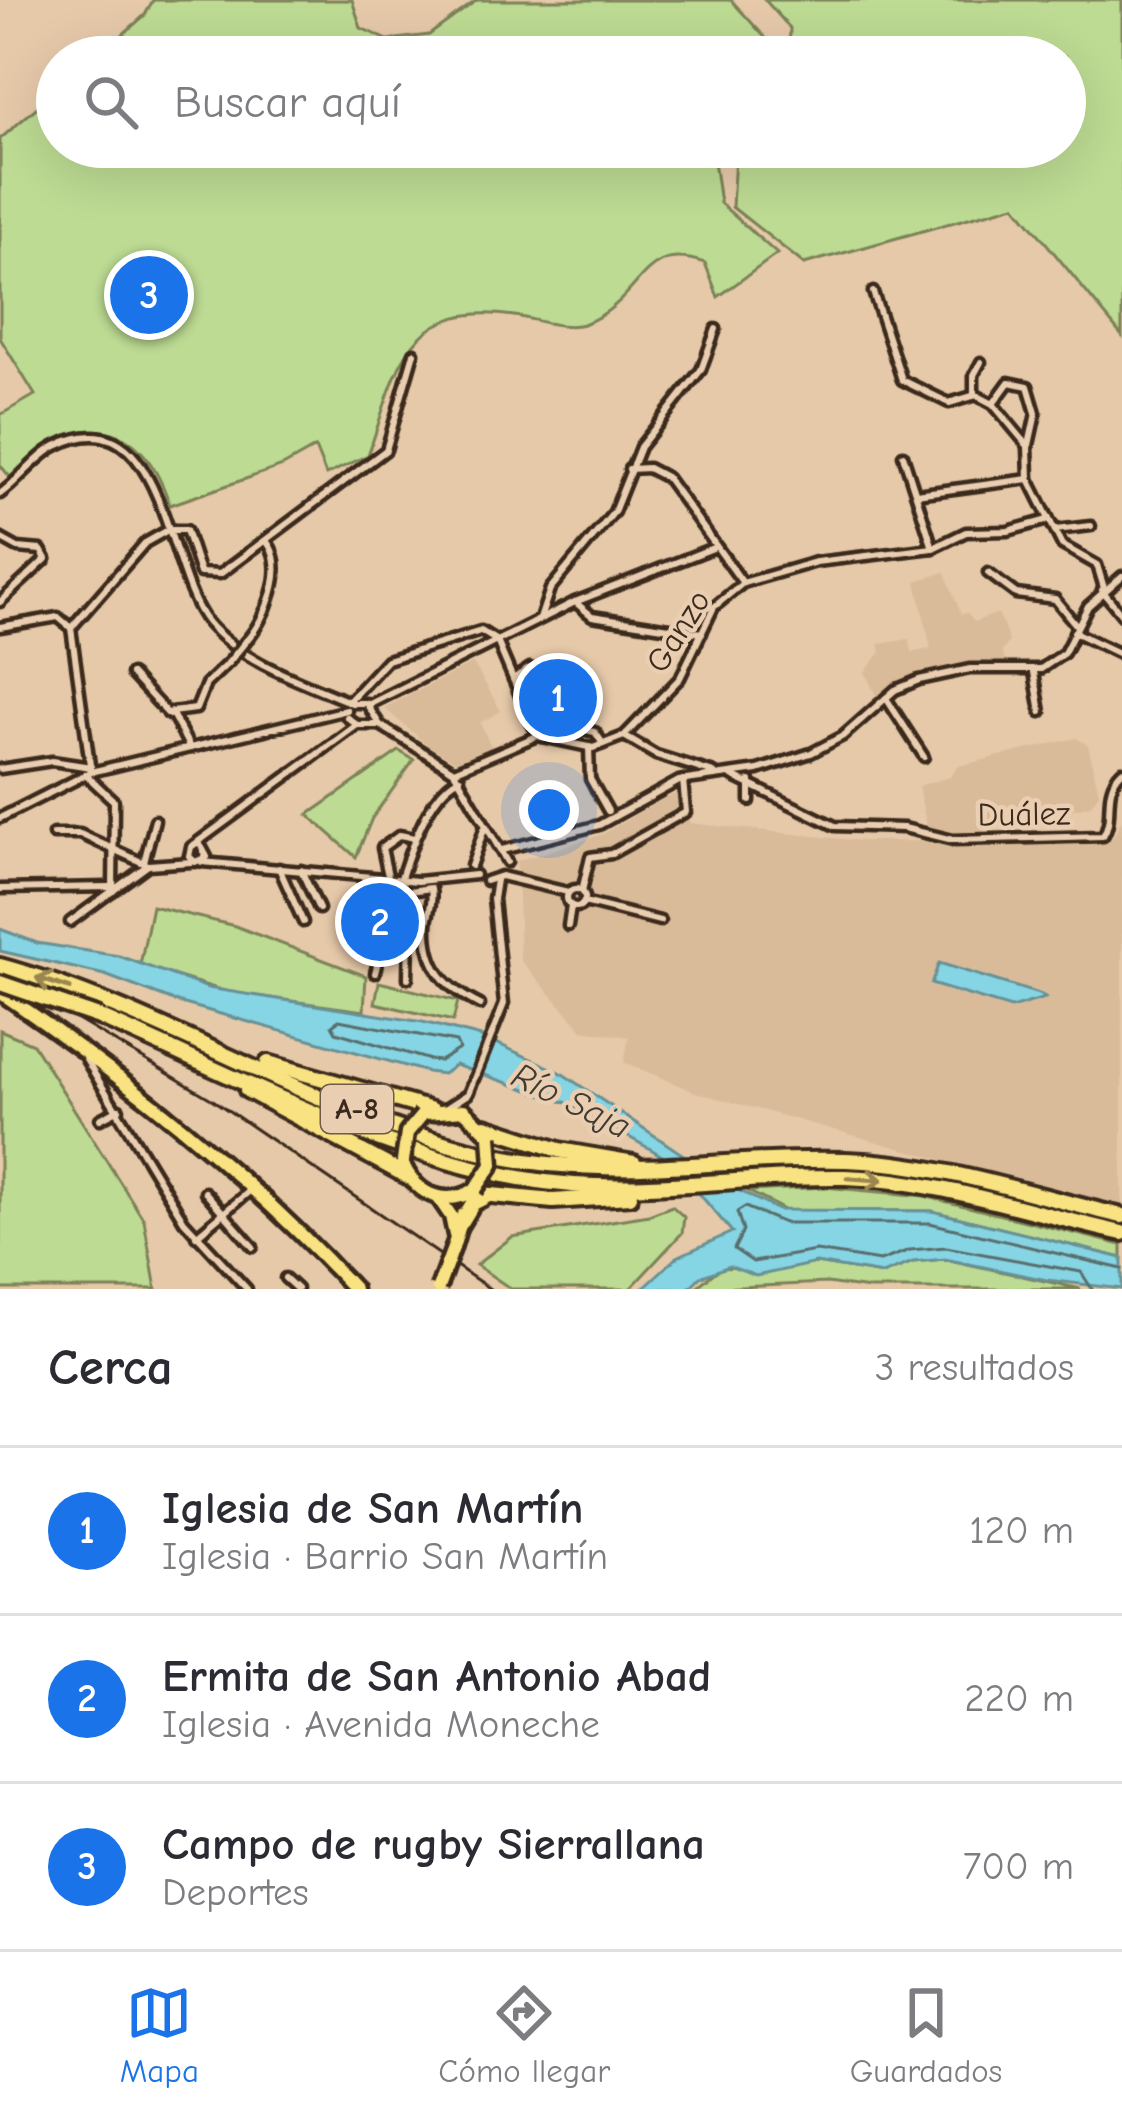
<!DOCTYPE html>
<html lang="es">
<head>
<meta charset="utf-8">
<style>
  :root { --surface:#fff; --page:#f2f2f3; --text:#2b2b33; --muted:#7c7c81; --line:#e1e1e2; --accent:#1a73e8 }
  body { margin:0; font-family:"Comic Neue",sans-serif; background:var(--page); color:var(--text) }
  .you { position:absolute; left:549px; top:810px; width:42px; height:42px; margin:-30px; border:9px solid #fff; border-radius:50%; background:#1a73e8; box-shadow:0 0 0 18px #1a73e833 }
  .badge { display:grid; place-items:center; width:78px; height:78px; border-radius:50%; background:var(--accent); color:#fff; font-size:39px; font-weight:700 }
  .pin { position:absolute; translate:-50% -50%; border:6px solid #fff; box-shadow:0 3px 12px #0006 }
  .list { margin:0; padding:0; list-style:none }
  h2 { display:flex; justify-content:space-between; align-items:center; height:156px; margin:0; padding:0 48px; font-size:51px }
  h2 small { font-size:39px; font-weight:400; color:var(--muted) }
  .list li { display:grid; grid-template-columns:78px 1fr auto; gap:36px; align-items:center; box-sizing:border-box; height:168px; padding:0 48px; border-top:3px solid var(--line) }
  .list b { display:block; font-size:45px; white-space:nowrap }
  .list p { margin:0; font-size:39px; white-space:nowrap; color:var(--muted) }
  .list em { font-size:39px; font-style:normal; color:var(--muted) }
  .icon { flex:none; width:66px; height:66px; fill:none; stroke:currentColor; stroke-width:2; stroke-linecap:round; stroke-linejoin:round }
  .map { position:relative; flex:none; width:1122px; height:1289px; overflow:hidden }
  .search { position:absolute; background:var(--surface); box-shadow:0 12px 48px #0002; left:36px; right:36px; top:36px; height:132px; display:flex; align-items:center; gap:30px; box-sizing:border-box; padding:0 42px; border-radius:66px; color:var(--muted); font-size:45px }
  .sheet { height:660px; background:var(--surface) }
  nav { display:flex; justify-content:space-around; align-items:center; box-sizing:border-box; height:168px; border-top:3px solid var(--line); background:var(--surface); font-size:33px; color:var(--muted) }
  nav a { display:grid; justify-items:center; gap:6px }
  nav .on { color:var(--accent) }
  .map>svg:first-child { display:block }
  .built { fill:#d9bb99 }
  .green { fill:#bddb93; stroke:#7c8258; stroke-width:3 }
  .water { fill:#86d5e4; stroke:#689195; stroke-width:3 }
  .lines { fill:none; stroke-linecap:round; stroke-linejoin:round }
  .shore { stroke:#596e6d; stroke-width:3 }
  .minor-casing { stroke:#3b2a1e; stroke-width:15 }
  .trunk-casing { stroke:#3b2a1e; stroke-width:21 }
  .motorway-casing { stroke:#3b2a1e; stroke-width:22 }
  .minor { stroke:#eaceb1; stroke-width:6 }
  .trunk { stroke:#f8e281; stroke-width:12 }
  .motorway { stroke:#f8e281; stroke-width:14 }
  .rail { stroke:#3b2a1e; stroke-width:3 }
  .minor-bridge-casing { stroke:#3b2a1e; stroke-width:15; stroke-linecap:butt }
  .trunk-bridge-casing { stroke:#3b2a1e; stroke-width:21; stroke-linecap:butt }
  .motorway-bridge-casing { stroke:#3b2a1e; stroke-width:22; stroke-linecap:butt }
  .minor-bridge { stroke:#eaceb1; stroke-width:6 }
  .trunk-bridge { stroke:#f8e281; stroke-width:12 }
  .motorway-bridge { stroke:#f8e281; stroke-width:14 }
  .oneway { stroke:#9a8650 }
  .labels { text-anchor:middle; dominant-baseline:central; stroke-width:9; stroke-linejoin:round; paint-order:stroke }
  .shield { fill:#eaceb1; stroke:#705b4a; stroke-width:3 }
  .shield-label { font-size:30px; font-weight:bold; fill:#3b2a1e }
  .street-label { font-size:33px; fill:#3b2a1e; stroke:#eaceb1 }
  .water-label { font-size:36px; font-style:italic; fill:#423b32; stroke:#eaceb1 }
</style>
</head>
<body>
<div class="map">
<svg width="1122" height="1289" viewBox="0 0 1122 1289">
  <rect width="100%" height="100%" fill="#e6c9a9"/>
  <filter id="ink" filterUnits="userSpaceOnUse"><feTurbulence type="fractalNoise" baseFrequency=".00833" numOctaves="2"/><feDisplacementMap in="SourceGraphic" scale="24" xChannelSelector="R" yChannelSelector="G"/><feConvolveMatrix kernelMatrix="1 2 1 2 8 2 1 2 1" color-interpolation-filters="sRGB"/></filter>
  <g filter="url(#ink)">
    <g class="built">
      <path d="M 945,572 L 961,614 L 968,613 L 974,622 L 998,613 L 1009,641 L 1002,652 L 1008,669 L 922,674 L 877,698 L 865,672 L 881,652 L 879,644 L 909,639 L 912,652 L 931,649 L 916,581 Z"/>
      <path d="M 473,663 L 501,711 L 480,723 L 493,750 L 459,763 L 430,747 L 384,708 Z"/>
      <path d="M 1076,738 L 1088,745 L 1099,793 L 1091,805 L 956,837 L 928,831 L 918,786 L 950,777 L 958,766 Z"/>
      <path d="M 693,788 L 689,823 L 861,841 L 1076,842 L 1113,837 L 1122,820 L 1122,1209 L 695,1092 L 624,1062 L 629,1037 L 583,1030 L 520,960 L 517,861 L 603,834 L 664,798 Z"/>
    </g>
    <g class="green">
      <path d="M 153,0 L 352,0 L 361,28 L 388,40 L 429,35 L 477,0 L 731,0 L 783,57 L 97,57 L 145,15 Z"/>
      <path d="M 765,0 L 1122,0 L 1122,336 L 1015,205 L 804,264 L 732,207 L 735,156 L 746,147 L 1065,147 L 1065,57 L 789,57 L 790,28 Z"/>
      <path d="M 57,90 L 57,147 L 712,147 L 720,203 L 777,254 L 718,297 L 705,263 C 639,240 645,299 586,323 C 565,331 536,319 514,316 C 403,300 397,373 368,455 L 326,475 L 315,448 L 283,466 L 170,505 C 138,409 74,412 10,477 L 0,465 L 0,415 L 35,395 L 0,338 L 0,139 Z"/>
      <path d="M 399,751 L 414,760 L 372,818 L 356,857 L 308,815 Z"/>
      <path d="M 152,906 L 235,926 L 366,976 L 364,1011 L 227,992 L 140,965 Z"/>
      <path d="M 379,982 L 458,1001 L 453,1021 L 375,1003 Z"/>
      <path d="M 0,1030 L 33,1044 L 144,1220 L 156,1289 L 0,1289 Z"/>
      <path d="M 824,1187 L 924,1196 L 1122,1245 L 1122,1258 L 932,1211 L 786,1211 L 748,1191 Z"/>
      <path d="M 672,1206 L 684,1217 L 682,1233 L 630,1289 L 511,1289 L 476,1265 L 512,1237 L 649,1215 Z"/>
      <path d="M 945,1259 L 1081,1289 L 869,1289 L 827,1283 L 694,1289 L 720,1268 L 816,1263 L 882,1274 L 913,1262 Z"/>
    </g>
    <g class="water">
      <path d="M 0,929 L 37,943 L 119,956 L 208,988 L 423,1022 L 485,1038 L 560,1072 L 728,1185 L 778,1210 L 932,1211 L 1122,1258 L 1122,1289 L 1047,1280 L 945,1259 L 913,1262 L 882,1274 L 816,1263 L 756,1276 L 729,1266 L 700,1277 L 688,1289 L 642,1289 L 677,1257 L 732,1232 L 673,1163 L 654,1151 L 567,1103 L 455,1065 L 443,1074 L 427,1072 L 174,1001 L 105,975 L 0,951 Z"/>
      <path d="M 939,963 L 1042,995 L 1045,998 L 1011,1008 L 931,984 Z"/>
    </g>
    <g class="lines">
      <g class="shore">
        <path d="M 339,1020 L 456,1042 L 459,1049 L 440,1061 L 430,1060 L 336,1032 L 332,1025 Z"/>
        <path d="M 1092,1289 L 1081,1272 L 946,1247 L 910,1250 L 880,1261 L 816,1251 L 753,1262 L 734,1249 L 743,1231 L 737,1212 L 745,1207 L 784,1223 L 930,1223 L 1122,1269"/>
      </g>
      <defs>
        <g id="minor">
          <path d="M 873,292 L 902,380 L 949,403 L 976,395 L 993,404 L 1028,446 L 1029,479 L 1062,545 L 1097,565 L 1104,588"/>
          <path d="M 974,395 L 974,375 L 981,362"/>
          <path d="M 993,404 L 1009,382 L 1028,386 L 1036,413 L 1029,445"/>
          <path d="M 903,455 L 933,548"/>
          <path d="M 629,469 L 648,468 L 667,478 L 743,583"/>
          <path d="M 0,494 C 20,480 35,457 56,446 C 164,392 165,572 208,623 C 241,662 305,683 352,703 L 366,703 L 380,725 L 454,771 L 507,862"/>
          <path d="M 916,494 L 1029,479"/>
          <path d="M 1055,530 L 1091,526"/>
          <path d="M 0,538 L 18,548 L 41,550 L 46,559 L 0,602"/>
          <path d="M 988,573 L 1016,594 L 1055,599 L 1077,626"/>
          <path d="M 1102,590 L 1122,615"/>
          <path d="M 575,602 L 592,616 L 702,633"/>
          <path d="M 540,619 L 550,589 L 614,512 L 640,447 L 701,370 L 716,329"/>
          <path d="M 0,627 L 58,617 L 71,628 L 91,772"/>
          <path d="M 71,628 L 145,543 L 168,530 L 186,530 L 200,573 L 220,574 L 386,450 L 414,353"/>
          <path d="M 1074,632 L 1122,655"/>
          <path d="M 246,641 C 265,620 288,568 267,542"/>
          <path d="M 1034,672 L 1041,712"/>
          <path d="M 131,674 L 169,715"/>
          <path d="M 513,679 L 530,668 L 544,676 L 544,701 L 531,713"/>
          <path d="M 886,698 L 924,757"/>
          <path d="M 348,702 L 387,660 L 481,631 L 497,641 L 537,736"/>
          <path d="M 368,705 L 575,602 L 713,548"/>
          <path d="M 347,717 L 357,725 L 380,725"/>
          <path d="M 624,736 L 680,678 L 714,607 L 743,583 L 816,562 L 933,548 L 966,532 L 1008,531 L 1048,520"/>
          <path d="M 624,736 L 656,755 L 714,773"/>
          <path d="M 560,738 L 571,727 L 595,732 L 603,744"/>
          <path d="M 589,747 L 590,779 L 608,811"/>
          <path d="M 190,748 L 171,712 L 196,709 L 206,684 L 229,662"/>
          <path d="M 0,769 L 52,761 L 91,767"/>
          <path d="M 454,771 L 537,736 L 593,748 L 624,736"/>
          <path d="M 85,774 L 114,801 L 113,891"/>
          <path d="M 732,776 L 835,826 L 904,828 L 953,840 L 1103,836 C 1116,815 1101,791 1122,771"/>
          <path d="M 750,801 L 750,781"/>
          <path d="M 0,818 L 91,772 L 347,710"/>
          <path d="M 53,834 L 80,834 L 148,865"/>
          <path d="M 200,844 L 207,857 L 195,862 L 189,856 L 191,847 L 357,725"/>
          <path d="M 502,850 L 599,825 L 679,781 L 758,770 L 811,753 L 843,736 L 895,690 L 919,680 L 970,669 L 1041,669 L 1064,653 L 1088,606 L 1122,576"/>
          <path d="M 144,862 L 155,820"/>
          <path d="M 202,862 L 418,881 L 475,875"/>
          <path d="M 471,866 L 484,829"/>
          <path d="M 279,868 L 303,922"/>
          <path d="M 301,870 L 319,909"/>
          <path d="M 388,876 L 382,848 L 400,835 L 414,838"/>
          <path d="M 486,881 L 501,876 L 568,892"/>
          <circle cx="576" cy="898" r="9"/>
          <path d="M 0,889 L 110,887"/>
          <path d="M 410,891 L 431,888 C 434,905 427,912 427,927 C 426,968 446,988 480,1005"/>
          <path d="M 582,891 L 590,857 L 611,854 L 686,812 L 683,780"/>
          <path d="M 584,902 L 660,921"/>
          <path d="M 392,910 L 429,914"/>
          <path d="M 70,922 L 148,865 L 191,862"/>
          <path d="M 568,926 L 571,906"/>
          <path d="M 375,973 C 388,925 414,798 460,778"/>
          <path d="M 408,978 L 410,892"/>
          <path d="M 85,1058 L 184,1221 L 247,1289"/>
          <path d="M 448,1107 L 468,1094 L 504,1004 L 493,899 L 496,880"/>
          <path d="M 100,1119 L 119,1109"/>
          <path d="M 205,1192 L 253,1247"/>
          <path d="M 196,1236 L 252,1189"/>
          <path d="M 285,1278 L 297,1289"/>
        </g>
        <g id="trunk">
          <path d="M 0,992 C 126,1078 250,1176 354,1289"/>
          <path d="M 426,1113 L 464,1110 L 490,1135"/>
          <path d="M 405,1168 C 419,1197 447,1206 475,1190"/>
          <path d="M 438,1197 L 451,1216 L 455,1235"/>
          <path d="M 453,1248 L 463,1215"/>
        </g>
        <g id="motorway">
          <path d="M 0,966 C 170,1012 320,1119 492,1155 C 616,1182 724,1156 846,1160 C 942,1163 1029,1195 1122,1216"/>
          <path d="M 99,1017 C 236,1076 376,1153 525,1179 C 632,1198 737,1175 845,1177 C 941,1180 1029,1213 1122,1233"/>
          <path d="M 268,1063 L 432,1110"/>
          <path d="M 247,1090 L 409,1177"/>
          <path d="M 485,1126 L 559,1150 L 634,1163"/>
          <path d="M 471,1193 L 553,1201 L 630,1196"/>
          <path d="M 461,1223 L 473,1203 L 485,1197"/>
        </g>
      </defs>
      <use href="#minor" class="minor-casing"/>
      <use href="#trunk" class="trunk-casing"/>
      <use href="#motorway" class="motorway-casing"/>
      <use href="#minor" class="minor"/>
      <use href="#trunk" class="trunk"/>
      <use href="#motorway" class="motorway"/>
      <path class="rail" d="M 0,974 L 213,1100 L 490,1289"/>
      <defs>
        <path id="minor-bridge" d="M 229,662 L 246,641"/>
        <g id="trunk-bridge">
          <path d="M 403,1161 L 407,1133 L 422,1115"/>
          <path d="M 475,1190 L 492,1165 L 490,1136"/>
          <path d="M 438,1288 L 453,1248"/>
        </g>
        <path id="motorway-bridge" d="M 0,983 L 99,1017"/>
      </defs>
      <use href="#minor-bridge" class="minor-bridge-casing"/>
      <use href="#trunk-bridge" class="trunk-bridge-casing"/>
      <use href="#motorway-bridge" class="motorway-bridge-casing"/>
      <use href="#minor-bridge" class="minor-bridge"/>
      <use href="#trunk-bridge" class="trunk-bridge"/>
      <use href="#motorway-bridge" class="motorway-bridge"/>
    </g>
    <defs><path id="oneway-shaft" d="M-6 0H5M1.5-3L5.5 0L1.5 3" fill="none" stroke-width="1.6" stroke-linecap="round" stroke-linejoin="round" transform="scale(3)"/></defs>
    <g class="oneway">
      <use href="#oneway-shaft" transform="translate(53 983) rotate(-162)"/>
      <use href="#oneway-shaft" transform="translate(865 1179) rotate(4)"/>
    </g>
  </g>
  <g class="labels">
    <rect class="shield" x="321" y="1085" width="72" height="48" rx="9"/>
    <g class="shield-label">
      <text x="357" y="1109">A-8</text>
    </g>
    <g class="street-label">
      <text transform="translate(678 631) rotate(-58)">Ganzo</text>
      <text transform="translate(1024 814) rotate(-1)">Duález</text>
    </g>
    <g class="water-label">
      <text transform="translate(571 1101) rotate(26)">Río Saja</text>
    </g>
  </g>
</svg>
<div class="you"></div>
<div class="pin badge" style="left:558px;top:698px">1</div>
<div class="pin badge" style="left:380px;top:922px">2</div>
<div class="pin badge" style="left:149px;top:295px">3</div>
<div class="search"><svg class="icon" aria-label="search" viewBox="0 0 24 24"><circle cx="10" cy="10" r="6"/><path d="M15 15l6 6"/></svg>Buscar aquí</div>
</div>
<section class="sheet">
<h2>Cerca<small>3 resultados</small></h2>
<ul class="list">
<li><span class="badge">1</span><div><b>Iglesia de San Martín</b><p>Iglesia · Barrio San Martín</p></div><em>120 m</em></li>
<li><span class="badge">2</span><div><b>Ermita de San Antonio Abad</b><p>Iglesia · Avenida Moneche</p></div><em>220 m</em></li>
<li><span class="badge">3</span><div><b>Campo de rugby Sierrallana</b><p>Deportes</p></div><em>700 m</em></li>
</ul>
</section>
<nav>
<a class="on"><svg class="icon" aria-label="map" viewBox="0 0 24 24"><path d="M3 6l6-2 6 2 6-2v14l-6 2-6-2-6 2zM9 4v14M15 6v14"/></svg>Mapa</a>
<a><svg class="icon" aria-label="directions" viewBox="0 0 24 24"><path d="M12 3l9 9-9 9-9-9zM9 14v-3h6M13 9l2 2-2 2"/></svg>Cómo llegar</a>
<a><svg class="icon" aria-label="saved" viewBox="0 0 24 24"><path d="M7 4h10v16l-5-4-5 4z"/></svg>Guardados</a>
</nav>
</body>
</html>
